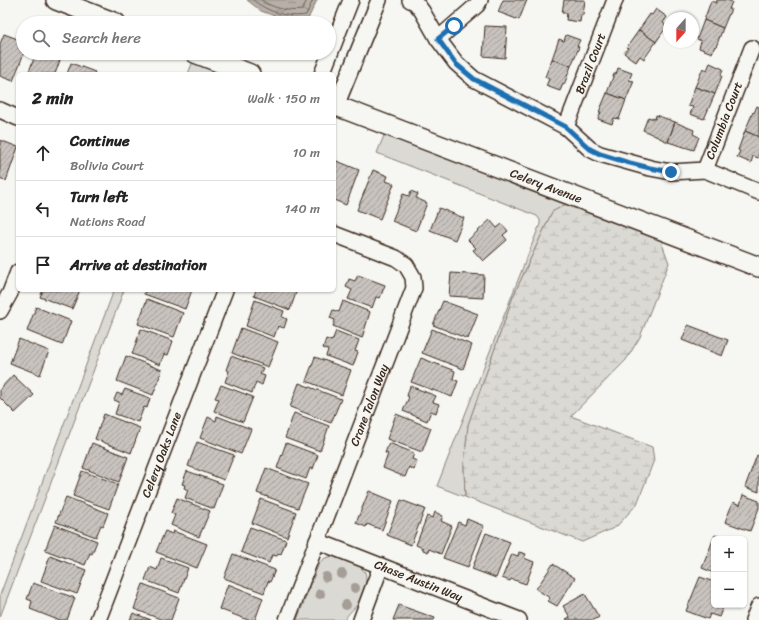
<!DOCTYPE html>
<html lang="en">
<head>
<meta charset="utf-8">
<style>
  :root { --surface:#fff; --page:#f2f2f2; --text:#222; --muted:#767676; --line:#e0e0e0 }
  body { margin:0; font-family:Sriracha,sans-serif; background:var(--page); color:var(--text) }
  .controls { position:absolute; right:12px; bottom:12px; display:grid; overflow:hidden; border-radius:6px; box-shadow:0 1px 3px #0004 }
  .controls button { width:36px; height:36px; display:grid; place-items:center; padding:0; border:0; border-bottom:1px solid var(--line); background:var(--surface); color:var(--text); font:20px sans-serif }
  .compass { position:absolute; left:663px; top:12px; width:36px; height:36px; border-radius:50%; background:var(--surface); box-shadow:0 1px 3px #0004; rotate:201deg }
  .stop { position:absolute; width:12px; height:12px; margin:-9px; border:3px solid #1f6fb2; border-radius:50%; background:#fff }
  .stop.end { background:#1f6fb2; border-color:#fff; box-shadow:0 1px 4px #0008 }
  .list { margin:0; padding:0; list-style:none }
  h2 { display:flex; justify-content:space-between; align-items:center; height:52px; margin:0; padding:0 16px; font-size:17px }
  h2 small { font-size:13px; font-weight:400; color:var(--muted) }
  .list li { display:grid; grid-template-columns:26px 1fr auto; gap:12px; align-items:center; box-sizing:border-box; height:56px; padding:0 16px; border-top:1px solid var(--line) }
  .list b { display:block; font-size:15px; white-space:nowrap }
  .list p { margin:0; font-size:13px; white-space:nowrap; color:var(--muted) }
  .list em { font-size:13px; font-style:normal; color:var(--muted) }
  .icon { flex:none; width:22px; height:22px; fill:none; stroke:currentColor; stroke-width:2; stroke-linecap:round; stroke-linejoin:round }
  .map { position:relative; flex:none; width:759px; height:620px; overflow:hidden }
  .search { position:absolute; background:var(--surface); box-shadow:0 1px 3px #0004; left:16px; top:16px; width:320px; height:44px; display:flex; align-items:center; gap:10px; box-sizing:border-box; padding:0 14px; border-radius:22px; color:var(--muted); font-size:15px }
  .panel { position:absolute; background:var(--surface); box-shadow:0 1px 3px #0004; left:16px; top:72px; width:320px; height:220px; border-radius:6px }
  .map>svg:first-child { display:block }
  .grass { fill:#dad9d3; stroke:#8a8278 }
  .wetland { fill:url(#wetland-marsh); stroke:#8a8278 }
  .water { fill:url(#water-ripples); stroke:#857a71 }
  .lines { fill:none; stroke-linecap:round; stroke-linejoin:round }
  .shore { stroke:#6c6056; stroke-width:1 }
  .building { fill:url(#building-hatch); stroke:#3b2a1e }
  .minor-casing { stroke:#3b2a1e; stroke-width:18 }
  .major-casing { stroke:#3b2a1e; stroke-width:22 }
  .minor { stroke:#f6f6f2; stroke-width:15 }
  .major { stroke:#f6f6f2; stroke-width:19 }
  .tree { fill:#a59e96 }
  .route { stroke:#1f6fb2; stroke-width:5 }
  .labels { text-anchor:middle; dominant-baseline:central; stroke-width:3; stroke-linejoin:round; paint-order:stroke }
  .street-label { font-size:12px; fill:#3b2a1e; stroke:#f6f6f2 }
</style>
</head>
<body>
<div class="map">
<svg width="759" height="620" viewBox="0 0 759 620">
  <defs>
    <pattern id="wetland-marsh" width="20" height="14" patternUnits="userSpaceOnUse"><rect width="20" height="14" fill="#dad9d3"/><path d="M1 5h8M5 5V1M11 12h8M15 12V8" fill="none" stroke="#bcbab5"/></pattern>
    <pattern id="water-ripples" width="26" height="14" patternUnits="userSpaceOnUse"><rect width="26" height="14" fill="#b6b0a9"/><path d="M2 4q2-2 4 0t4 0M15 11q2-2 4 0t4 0" fill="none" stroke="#958f89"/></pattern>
    <pattern id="building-hatch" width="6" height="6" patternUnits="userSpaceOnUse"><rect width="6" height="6" fill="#c8c3be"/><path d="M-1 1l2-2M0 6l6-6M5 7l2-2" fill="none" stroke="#a49f9a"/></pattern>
  </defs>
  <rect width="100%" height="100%" fill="#f6f6f2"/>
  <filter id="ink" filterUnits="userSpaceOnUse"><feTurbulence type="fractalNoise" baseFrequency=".025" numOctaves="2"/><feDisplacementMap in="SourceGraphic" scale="8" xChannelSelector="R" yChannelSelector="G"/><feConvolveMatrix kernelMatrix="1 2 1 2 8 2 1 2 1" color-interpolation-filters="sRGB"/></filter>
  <g filter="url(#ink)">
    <g class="grass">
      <path d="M 193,61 L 228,74 L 188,74 Z"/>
      <path d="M 385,133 L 568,203 L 552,212 L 513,297 L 468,425 L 464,466 L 465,497 L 437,486 L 540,224 L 540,220 L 537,216 L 377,153 Z"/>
      <path d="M 114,290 L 124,290 L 0,617 L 0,595 Z"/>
      <path d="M 333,556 L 359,566 L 365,572 C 368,581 364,598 357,605 C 352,611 348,613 345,620 L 297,620 L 319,563 L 325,558 Z"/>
    </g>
    <path class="wetland" d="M 568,203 L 660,238 L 669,263 L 640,337 L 626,360 L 571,416 L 652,447 L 654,460 L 637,504 L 616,527 L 582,542 L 465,497 L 464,466 L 468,425 L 513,297 L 552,212 Z"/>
    <path class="water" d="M 247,0 L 317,0 L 308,19 L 289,21 L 261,11 Z"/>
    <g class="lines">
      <g class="shore">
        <path d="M 253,0 C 268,12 287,18 306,15 L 313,0"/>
        <path d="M 261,0 C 272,8 289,12 302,10 L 307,0"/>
      </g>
    </g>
    <g class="building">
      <path d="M 503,0 L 527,0 L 519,20 L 498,12 Z"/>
      <path d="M 564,0 L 585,0 L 583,15 L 581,15 L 580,22 L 566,20 L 567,13 L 562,13 Z"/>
      <path d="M 717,0 L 727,0 L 732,2 L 729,9 L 731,9 L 723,28 L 704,20 L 711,1 L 716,3 Z"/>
      <path d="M 656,9 L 667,17 L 663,23 L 667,26 L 656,42 L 639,30 L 650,14 L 652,15 Z"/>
      <path d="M 704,20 L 723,28 L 716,47 L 715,46 L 712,53 L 699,48 L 701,41 L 697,39 Z"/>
      <path d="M 485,26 L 507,27 L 505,58 L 483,56 Z"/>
      <path d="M 639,30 L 656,42 L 644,59 L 640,56 L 636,62 L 624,53 L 628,48 L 627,47 Z"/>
      <path d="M 4,34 L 23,41 L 24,53 L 13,81 L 0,76 L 0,44 Z"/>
      <path d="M 566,35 L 580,40 L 577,46 L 579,47 L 571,66 L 552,59 L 559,39 L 564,41 Z"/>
      <path d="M 36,53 L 41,53 L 60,60 L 55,74 L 28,74 Z"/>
      <path d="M 552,59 L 571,66 L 564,85 L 563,84 L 560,91 L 546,86 L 549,79 L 545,77 Z"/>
      <path d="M 71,63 L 95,72 L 94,74 L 67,74 Z"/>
      <path d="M 710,63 L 723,69 L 721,75 L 722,76 L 715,94 L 695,87 L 703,68 L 707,70 Z"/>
      <path d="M 618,68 L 632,73 L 629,80 L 634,81 L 626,100 L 607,93 L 614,74 L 616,74 Z"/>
      <path d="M 695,87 L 715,94 L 704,119 L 690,114 L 693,107 L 688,106 Z"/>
      <path d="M 607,93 L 626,100 L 619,119 L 614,118 L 612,124 L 598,119 L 601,112 L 599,112 Z"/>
      <path d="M 757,106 L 759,107 L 759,137 L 745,131 L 753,112 L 754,113 Z"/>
      <path d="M 656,115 L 675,122 L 668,142 L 643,130 L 648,117 L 655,119 Z"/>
      <path d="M 675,122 L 694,130 L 693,134 L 699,137 L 694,150 L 668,142 Z"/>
      <path d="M 745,131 L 759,137 L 759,154 L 758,158 L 753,156 L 751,163 L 737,157 L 740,151 L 738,150 Z"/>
      <path d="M 0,140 L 18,147 L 6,181 L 0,178 Z"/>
      <path d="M 337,161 L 359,170 L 346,205 L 334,200 L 334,169 Z"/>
      <path d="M 373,170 L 388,176 L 386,181 L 394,184 L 380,219 L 357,210 Z"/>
      <path d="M 411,191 L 418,194 L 416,198 L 427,203 L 416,231 L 392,221 L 403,194 L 409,196 Z"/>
      <path d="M 439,208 L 464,218 L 455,240 L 430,230 Z"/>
      <path d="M 490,220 L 497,228 L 502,224 L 508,231 L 503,235 L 507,240 L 483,261 L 473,250 L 476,248 L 468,240 Z"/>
      <path d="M 451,273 L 484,275 L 483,298 L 449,296 Z"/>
      <path d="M 358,275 L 385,285 L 380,298 L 376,297 L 372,308 L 348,299 L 352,290 L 346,287 L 349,279 L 355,281 Z"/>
      <path d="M 43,290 L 80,290 L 72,309 L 40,297 Z"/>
      <path d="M 145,290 L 192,290 L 185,309 L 144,294 Z"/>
      <path d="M 256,290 L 297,290 L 290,310 L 254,296 Z"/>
      <path d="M 147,299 L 183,313 L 174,337 L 138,324 Z"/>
      <path d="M 255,300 L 284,311 L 282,317 L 287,319 L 284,328 L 278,326 L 274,337 L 246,326 Z"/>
      <path d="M 343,301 L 370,312 L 362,338 L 333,326 L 335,320 L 330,318 L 333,310 L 339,312 Z"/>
      <path d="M 443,301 L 478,314 L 468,339 L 433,325 Z"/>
      <path d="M 36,307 L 71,321 L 62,345 L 27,331 Z"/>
      <path d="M 688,325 L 728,340 L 722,356 L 682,340 Z"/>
      <path d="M 241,328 L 278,342 L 268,367 L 232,353 Z"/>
      <path d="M 141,329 L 173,341 L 168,355 L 164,354 L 160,365 L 132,354 Z"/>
      <path d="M 432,329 L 472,345 L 463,369 L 422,353 Z"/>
      <path d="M 336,331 L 359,340 L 355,351 L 358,352 L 353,366 L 326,356 L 328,350 L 323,348 L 326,339 L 332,341 Z"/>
      <path d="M 19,339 L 49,351 L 40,375 L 10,363 Z"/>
      <path d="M 126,356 L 162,370 L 153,395 L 117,381 Z"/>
      <path d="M 231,356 L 263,368 L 260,374 L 265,376 L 262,385 L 256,382 L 252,393 L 225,382 L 229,371 L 226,370 Z"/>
      <path d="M 315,357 L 351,370 L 342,395 L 306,381 Z"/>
      <path d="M 421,358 L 455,371 L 453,379 L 458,381 L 452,397 L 411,382 Z"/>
      <path d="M 13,375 L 34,395 L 15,413 L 0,398 L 0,389 Z"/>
      <path d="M 299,383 L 341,399 L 331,423 L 290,407 Z"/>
      <path d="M 221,385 L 253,397 L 243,422 L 214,411 L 219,399 L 215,398 Z"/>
      <path d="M 410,386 L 436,396 L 433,402 L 439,404 L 436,413 L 431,411 L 427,421 L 403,411 L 409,397 L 407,396 Z"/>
      <path d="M 125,389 L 150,398 L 147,408 L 144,407 L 138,422 L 115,414 L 119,402 L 114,400 L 117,393 L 122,395 Z"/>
      <path d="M 294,413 L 329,426 L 320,451 L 285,438 Z"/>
      <path d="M 104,414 L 140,428 L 131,453 L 95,439 Z"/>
      <path d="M 396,414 L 431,428 L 422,452 L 387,439 Z"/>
      <path d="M 217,416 L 251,429 L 241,454 L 200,438 L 208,417 L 216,421 Z"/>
      <path d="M 197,442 L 234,455 L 224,480 L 188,466 Z"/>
      <path d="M 92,443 L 128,457 L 119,482 L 83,468 Z"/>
      <path d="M 286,443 L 318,455 L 313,469 L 310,468 L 306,479 L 277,468 Z"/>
      <path d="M 389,443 L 414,453 L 412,459 L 417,461 L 414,470 L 409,467 L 405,477 L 383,468 L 388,454 L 385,453 Z"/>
      <path d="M 757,455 L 759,456 L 759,492 L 745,487 Z"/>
      <path d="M 266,468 L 308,484 L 298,508 L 257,493 Z"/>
      <path d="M 82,471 L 118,484 L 109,509 L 73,496 Z"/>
      <path d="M 187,471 L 223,484 L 214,509 L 185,498 L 188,490 L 184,488 L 185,485 L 182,484 Z"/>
      <path d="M 369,491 L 393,501 L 382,530 L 367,524 L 366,527 L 356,523 Z"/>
      <path d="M 743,495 L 759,501 L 759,508 L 750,531 L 725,522 L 733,502 L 740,505 Z"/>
      <path d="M 66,497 L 108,513 L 103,526 L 101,525 L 96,537 L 56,522 Z"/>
      <path d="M 177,498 L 210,511 L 199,537 L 171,525 L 175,515 L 171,513 Z"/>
      <path d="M 261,499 L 296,512 L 287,537 L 252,523 Z"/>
      <path d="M 401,500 L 425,509 L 411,545 L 387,535 Z"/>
      <path d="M 435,512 L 443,516 L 441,521 L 452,526 L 441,554 L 429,549 L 428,552 L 423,550 L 423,548 L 416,545 L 427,516 L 433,518 Z"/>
      <path d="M 467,519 L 484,526 L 468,567 L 443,558 L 458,522 L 465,525 Z"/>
      <path d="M 55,525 L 97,541 L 92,554 L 90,553 L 85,565 L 45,550 Z"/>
      <path d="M 250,527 L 286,540 L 281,554 L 278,553 L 277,556 L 272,555 L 269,563 L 241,552 Z"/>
      <path d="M 165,531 L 172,534 L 173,531 L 207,544 L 197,568 L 156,552 Z"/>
      <path d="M 486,533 L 510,542 L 496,578 L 472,569 Z"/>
      <path d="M 715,535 L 726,539 L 714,539 L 714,573 L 702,568 Z"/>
      <path d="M 519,552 L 526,554 L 524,558 L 534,562 L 526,584 L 511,579 L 510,581 L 502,578 L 512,554 L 518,556 Z"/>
      <path d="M 233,554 L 275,570 L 270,582 L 268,581 L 264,593 L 224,578 Z"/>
      <path d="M 50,556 L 86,570 L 77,594 L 41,581 Z"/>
      <path d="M 161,558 L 188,568 L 179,593 L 145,580 L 150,567 L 157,570 Z"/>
      <path d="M 553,564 L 575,578 L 557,606 L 548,601 L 550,598 L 536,589 Z"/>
      <path d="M 700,577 L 714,582 L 714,605 L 724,605 L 719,617 L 710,614 L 708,619 L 686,611 Z"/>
      <path d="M 33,583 L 75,598 L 67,620 L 58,620 L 30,609 L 32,601 L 27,599 Z"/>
      <path d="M 143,584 L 179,598 L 171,620 L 163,620 L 134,609 Z"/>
      <path d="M 228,584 L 263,598 L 255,620 L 248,620 L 219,609 Z"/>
      <path d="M 585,594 L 599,617 L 594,620 L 567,620 L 566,619 L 570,617 L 563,606 Z"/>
      <path d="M 399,605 L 435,618 L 434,620 L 393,620 Z"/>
      <path d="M 133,613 L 151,620 L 130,620 Z"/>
    </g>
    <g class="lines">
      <defs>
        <g id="minor">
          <path d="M 410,0 L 415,2 L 422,11 L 438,39 L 456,63 L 474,79 L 566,127 L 590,149 L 600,154 L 650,168 L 671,172 L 705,170 L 759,192"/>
          <path d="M 438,39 L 477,5 L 480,0"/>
          <path d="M 322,74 L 351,0"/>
          <path d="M 336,106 L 379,0"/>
          <path d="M 0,110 L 18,118"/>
          <path id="s1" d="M 566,127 L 615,0"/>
          <path id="s2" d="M 705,170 L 752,48"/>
          <path d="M 0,311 L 10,293 L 18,272"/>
          <path id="s3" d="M 317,541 L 519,620"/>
          <path id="s4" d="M 98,620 L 225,290"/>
          <path id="s5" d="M 287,620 L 414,288 L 413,277 L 406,265 L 396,258 L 334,234"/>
          <path d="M 361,620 L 381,566"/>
          <path d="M 753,620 L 759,606"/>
        </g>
        <g id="major">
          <path d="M 56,0 L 116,23"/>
          <path d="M 195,53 L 250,74"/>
          <path id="s6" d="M 334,105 L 759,267"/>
        </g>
      </defs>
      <use href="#minor" class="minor-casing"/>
      <use href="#major" class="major-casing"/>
      <use href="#minor" class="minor"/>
      <use href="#major" class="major"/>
    </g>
    <g class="tree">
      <circle cx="342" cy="574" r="5"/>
      <circle cx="326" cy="577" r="5"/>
      <circle cx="355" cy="588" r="5"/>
      <circle cx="320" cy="594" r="5"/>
      <circle cx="346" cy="605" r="5"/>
    </g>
  </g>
  <g class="lines" filter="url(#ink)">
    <path class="route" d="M 454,26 L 438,39 L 456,64 L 474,79 L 566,127 L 590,149 L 600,154 L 626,162 L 650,168 L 671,172"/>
  </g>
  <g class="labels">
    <g class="street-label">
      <text stroke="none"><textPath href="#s1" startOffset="68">Brazil Court</textPath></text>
      <text stroke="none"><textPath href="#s2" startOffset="53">Columbia Court</textPath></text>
      <text stroke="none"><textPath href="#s6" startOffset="227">Celery Avenue</textPath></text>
      <text stroke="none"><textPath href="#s5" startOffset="230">Crane Talon Way</textPath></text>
      <text stroke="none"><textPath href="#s4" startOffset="177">Celery Oaks Lane</textPath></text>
      <text stroke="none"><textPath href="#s3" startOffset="109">Chase Austin Way</textPath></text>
    </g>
  </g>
</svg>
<div class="controls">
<button>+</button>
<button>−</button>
</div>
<svg class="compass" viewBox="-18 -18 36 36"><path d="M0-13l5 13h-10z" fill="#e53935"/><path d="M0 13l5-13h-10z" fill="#767676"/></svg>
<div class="stop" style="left:454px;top:26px"></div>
<div class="stop end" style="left:671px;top:172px"></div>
<div class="search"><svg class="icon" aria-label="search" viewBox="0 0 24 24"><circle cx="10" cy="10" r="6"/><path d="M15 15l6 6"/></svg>Search here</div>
<section class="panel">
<h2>2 min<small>Walk · 150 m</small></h2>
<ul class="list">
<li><svg class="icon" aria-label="ahead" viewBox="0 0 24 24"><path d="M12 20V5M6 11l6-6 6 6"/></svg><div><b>Continue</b><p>Bolivia Court</p></div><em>10 m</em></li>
<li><svg class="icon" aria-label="left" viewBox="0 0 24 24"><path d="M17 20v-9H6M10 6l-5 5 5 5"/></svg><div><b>Turn left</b><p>Nations Road</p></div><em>140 m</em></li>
<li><svg class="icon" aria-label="arrive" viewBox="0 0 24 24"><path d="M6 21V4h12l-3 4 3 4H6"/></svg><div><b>Arrive at destination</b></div></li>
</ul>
</section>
</div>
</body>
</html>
